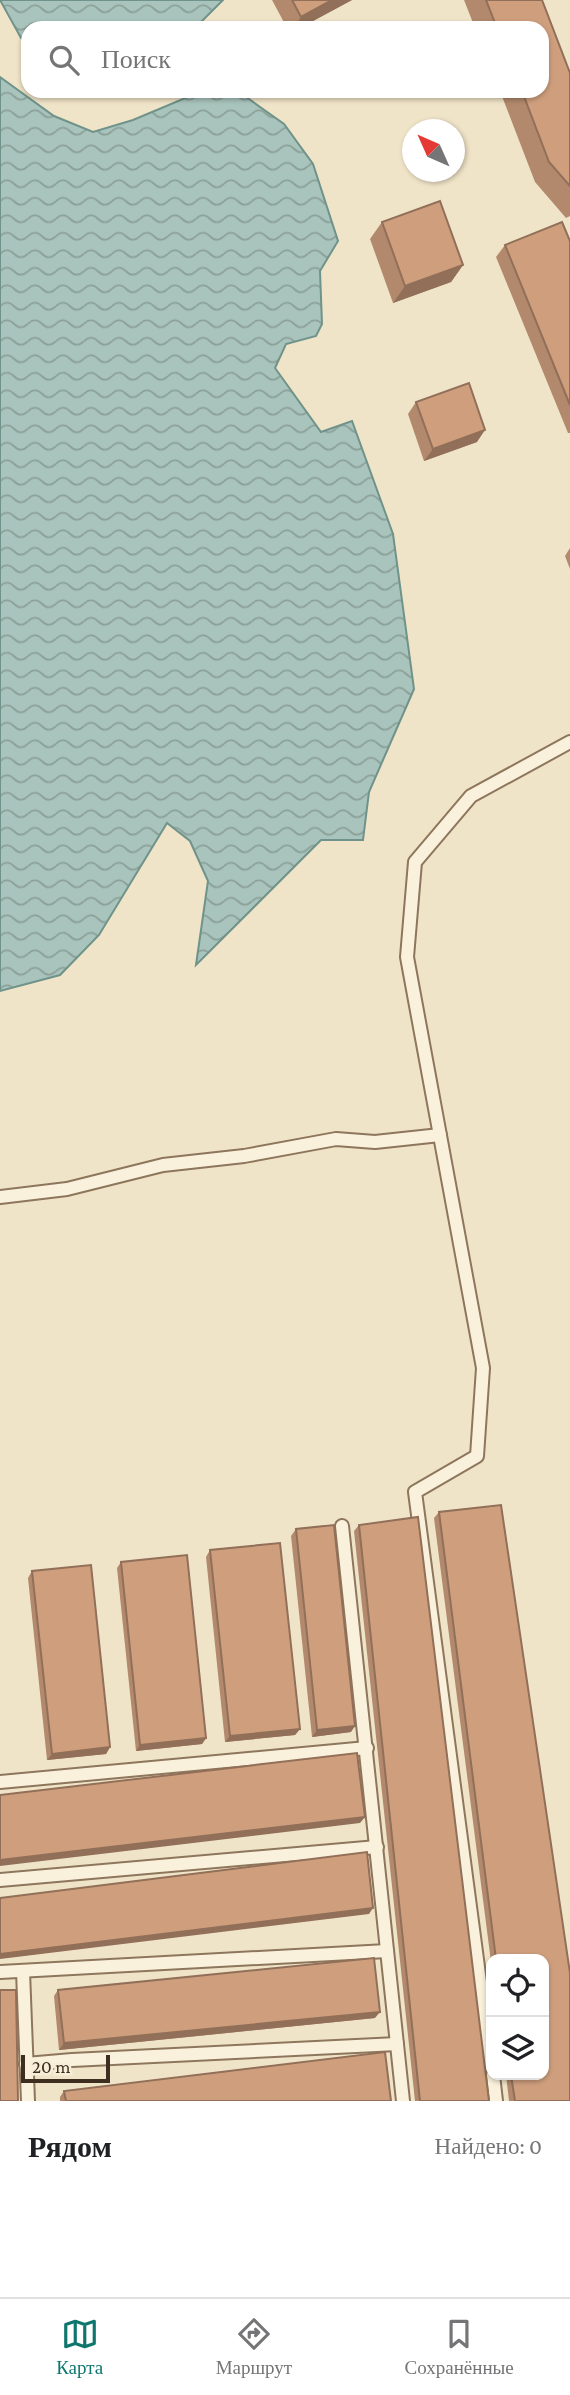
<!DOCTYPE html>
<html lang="ru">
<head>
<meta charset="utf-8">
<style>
  :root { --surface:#fff; --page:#f6f6f6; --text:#202124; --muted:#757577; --line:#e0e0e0; --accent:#0f766e }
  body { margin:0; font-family:"Crimson Pro",serif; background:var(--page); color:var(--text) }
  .controls { position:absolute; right:21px; bottom:21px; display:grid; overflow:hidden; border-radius:14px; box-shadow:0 2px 5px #0004 }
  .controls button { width:63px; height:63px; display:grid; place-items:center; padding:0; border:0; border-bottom:2px solid var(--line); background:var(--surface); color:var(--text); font:35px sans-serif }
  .compass { position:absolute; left:402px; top:119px; width:63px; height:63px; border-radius:50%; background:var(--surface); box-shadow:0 2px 5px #0004; rotate:315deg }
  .scale { position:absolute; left:21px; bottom:18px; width:89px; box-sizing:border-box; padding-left:7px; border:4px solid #3d2e20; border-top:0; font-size:19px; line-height:24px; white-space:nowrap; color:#3d2e20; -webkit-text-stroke:5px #f7eed8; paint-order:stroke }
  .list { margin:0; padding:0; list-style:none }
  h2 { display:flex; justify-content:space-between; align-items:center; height:91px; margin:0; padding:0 28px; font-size:30px }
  h2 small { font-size:23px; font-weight:400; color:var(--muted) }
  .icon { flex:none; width:38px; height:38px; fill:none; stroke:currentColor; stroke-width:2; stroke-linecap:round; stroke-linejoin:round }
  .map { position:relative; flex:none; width:570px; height:2101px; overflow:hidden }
  .search { position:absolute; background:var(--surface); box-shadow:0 2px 5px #0004; left:21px; right:21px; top:21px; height:77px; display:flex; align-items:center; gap:18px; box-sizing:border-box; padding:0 24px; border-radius:21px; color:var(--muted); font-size:26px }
  .sheet { height:196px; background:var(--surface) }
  nav { display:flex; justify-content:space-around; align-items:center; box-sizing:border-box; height:98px; border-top:2px solid var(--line); background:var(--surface); font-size:19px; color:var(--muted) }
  nav a { display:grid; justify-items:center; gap:4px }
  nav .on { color:var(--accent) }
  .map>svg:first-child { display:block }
  .water { fill:url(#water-waves); stroke:#6f938a; stroke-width:2 }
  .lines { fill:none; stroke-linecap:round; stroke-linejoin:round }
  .service-casing { stroke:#8d765c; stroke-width:16 }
  .service { stroke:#faf1dc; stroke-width:12 }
  .wall { fill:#b2896c }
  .shaded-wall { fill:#916f58 }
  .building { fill:#cf9f7d; stroke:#916f58; stroke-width:2 }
</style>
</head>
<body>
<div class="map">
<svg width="570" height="2101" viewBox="0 0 570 2101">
  <defs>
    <pattern id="water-waves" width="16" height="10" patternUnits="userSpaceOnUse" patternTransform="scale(1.75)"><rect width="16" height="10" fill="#a9c4bc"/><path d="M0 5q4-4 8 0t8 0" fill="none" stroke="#8ba098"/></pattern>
  </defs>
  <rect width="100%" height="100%" fill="#f0e4c8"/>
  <g class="water">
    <path d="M 0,0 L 223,0 L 195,28 L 28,28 L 28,45 L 21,38 Z"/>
    <path d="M 0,77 L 54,116 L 93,132 L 133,120 L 202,91 L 239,92 L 284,124 L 313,164 L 338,241 L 320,271 L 322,324 L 316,336 L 286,344 L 275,368 L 321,432 L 352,421 L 393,534 L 414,689 L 369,792 L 363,840 L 321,840 L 196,965 L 208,881 L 190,841 L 167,823 L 99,935 L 60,975 L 0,991 Z"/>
  </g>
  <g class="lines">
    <defs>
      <g id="service">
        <path d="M 0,1197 L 67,1189 L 163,1165 L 244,1156 L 336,1139 L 375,1142 L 440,1135"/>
        <path d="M 342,1526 L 403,2101"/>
        <path d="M 0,1782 L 367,1748"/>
        <path d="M 0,1880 L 377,1847"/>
        <path d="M 23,1971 L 28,2101"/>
        <path d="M 0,1972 L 387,1951"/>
        <path d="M 26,2064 L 72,2060 L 397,2044"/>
        <path d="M 491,2065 L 415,1492 L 477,1456 L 483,1368 L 407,957 L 415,862 L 471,796 L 570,742"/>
        <path d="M 493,2075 L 496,2101"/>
      </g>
    </defs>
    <use href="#service" class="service-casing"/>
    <use href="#service" class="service"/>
  </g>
  <g class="wall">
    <path d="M 272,0 L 352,0 L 300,28 L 287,28 Z"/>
    <path d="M 464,0 L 542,0 L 570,73 L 570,216 L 566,218 L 535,182 L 500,91 L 542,91 L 542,28 L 475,28 Z"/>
    <path d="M 382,222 L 463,265 L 451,282 L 393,303 L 370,239 Z"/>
    <path d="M 570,241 L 570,433 L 568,433 L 496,257 L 505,245 Z"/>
    <path d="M 416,402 L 477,442 L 424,461 L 408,414 Z"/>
    <path d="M 570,548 L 570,569 L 565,556 Z"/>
    <path d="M 501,1505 L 570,1973 L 570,2101 L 509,2101 L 506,2075 L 544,2075 L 544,1959 L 491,1959 L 491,1962 L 434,1518 L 439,1512 Z"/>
    <path d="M 359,1525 L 489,2101 L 415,2101 L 354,1531 Z"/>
    <path d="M 296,1529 L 351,1732 L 312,1737 L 291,1536 Z"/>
    <path d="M 210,1550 L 300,1729 L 295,1735 L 225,1742 L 206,1557 Z"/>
    <path d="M 121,1562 L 206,1738 L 202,1744 L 136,1751 L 117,1568 Z"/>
    <path d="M 32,1571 L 110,1747 L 106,1754 L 47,1760 L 28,1578 Z"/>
    <path d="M 58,1990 L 375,2018 L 59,2050 L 54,1996 Z"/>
    <path d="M 64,2091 L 391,2101 L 60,2101 L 60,2097 Z"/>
  </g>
  <g class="shaded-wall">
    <path d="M 332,0 L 352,0 L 300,28 L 294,28 L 301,17 Z"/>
    <path d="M 463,265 L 451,282 L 393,303 L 405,286 Z"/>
    <path d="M 485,430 L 477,442 L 424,461 L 433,449 Z"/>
    <path d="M 355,1726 L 351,1732 L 312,1737 L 317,1730 Z"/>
    <path d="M 300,1729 L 295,1735 L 225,1742 L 230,1736 Z"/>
    <path d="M 206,1738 L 202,1744 L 136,1751 L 140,1745 Z"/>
    <path d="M 110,1747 L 106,1754 L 47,1760 L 52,1754 Z"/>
    <path d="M 365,1817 L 360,1823 L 0,1866 L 0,1860 Z"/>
    <path d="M 373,1908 L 369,1914 L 0,1959 L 0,1954 Z"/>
    <path d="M 380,2012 L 375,2018 L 59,2050 L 64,2043 Z"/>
  </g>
  <g class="building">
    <path d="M 292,0 L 332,0 L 301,17 Z"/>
    <path d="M 486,0 L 542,0 L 570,73 L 570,186 L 549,162 L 522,91 L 542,91 L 542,28 L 497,28 Z"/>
    <path d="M 440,201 L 463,265 L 405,286 L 382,222 Z"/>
    <path d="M 562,222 L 570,241 L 570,405 L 505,245 Z"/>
    <path d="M 469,383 L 485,430 L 433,449 L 416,402 Z"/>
    <path d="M 501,1505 L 570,1973 L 570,2101 L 515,2101 L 511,2075 L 544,2075 L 544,1959 L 496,1959 L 439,1512 Z"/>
    <path d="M 418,1517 L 489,2101 L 420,2101 L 359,1525 Z"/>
    <path d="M 334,1525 L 355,1726 L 317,1730 L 296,1529 Z"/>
    <path d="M 280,1543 L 300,1729 L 230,1736 L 210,1550 Z"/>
    <path d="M 187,1555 L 206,1738 L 140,1745 L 121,1562 Z"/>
    <path d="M 91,1565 L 110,1747 L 52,1754 L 32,1571 Z"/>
    <path d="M 357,1753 L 365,1817 L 0,1860 L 0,1795 Z"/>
    <path d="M 367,1852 L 373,1908 L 0,1954 L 0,1898 Z"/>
    <path d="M 374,1958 L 380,2012 L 64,2043 L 58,1990 Z"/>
    <path d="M 0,1990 L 16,1990 L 18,2101 L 0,2101 Z"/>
    <path d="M 385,2052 L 391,2101 L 66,2101 L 64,2091 Z"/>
  </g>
</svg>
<div class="controls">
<button><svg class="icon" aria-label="locate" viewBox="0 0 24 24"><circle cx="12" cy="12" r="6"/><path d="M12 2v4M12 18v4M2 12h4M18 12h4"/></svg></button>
<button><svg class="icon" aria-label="layers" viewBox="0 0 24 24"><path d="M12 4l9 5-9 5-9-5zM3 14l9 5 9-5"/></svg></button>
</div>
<svg class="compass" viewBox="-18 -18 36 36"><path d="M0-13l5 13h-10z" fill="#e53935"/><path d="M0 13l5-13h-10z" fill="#757577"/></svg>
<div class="scale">20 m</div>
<div class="search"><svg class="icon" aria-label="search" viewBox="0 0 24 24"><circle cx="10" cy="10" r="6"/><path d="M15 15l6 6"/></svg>Поиск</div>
</div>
<section class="sheet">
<h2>Рядом<small>Найдено: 0</small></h2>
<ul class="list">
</ul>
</section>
<nav>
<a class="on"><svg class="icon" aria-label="map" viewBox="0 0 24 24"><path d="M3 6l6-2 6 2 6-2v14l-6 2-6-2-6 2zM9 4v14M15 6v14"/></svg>Карта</a>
<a><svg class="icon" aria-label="directions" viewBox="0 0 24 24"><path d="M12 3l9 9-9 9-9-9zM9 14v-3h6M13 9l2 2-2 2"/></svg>Маршрут</a>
<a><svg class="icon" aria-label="saved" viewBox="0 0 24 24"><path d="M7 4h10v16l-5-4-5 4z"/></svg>Сохранённые</a>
</nav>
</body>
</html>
